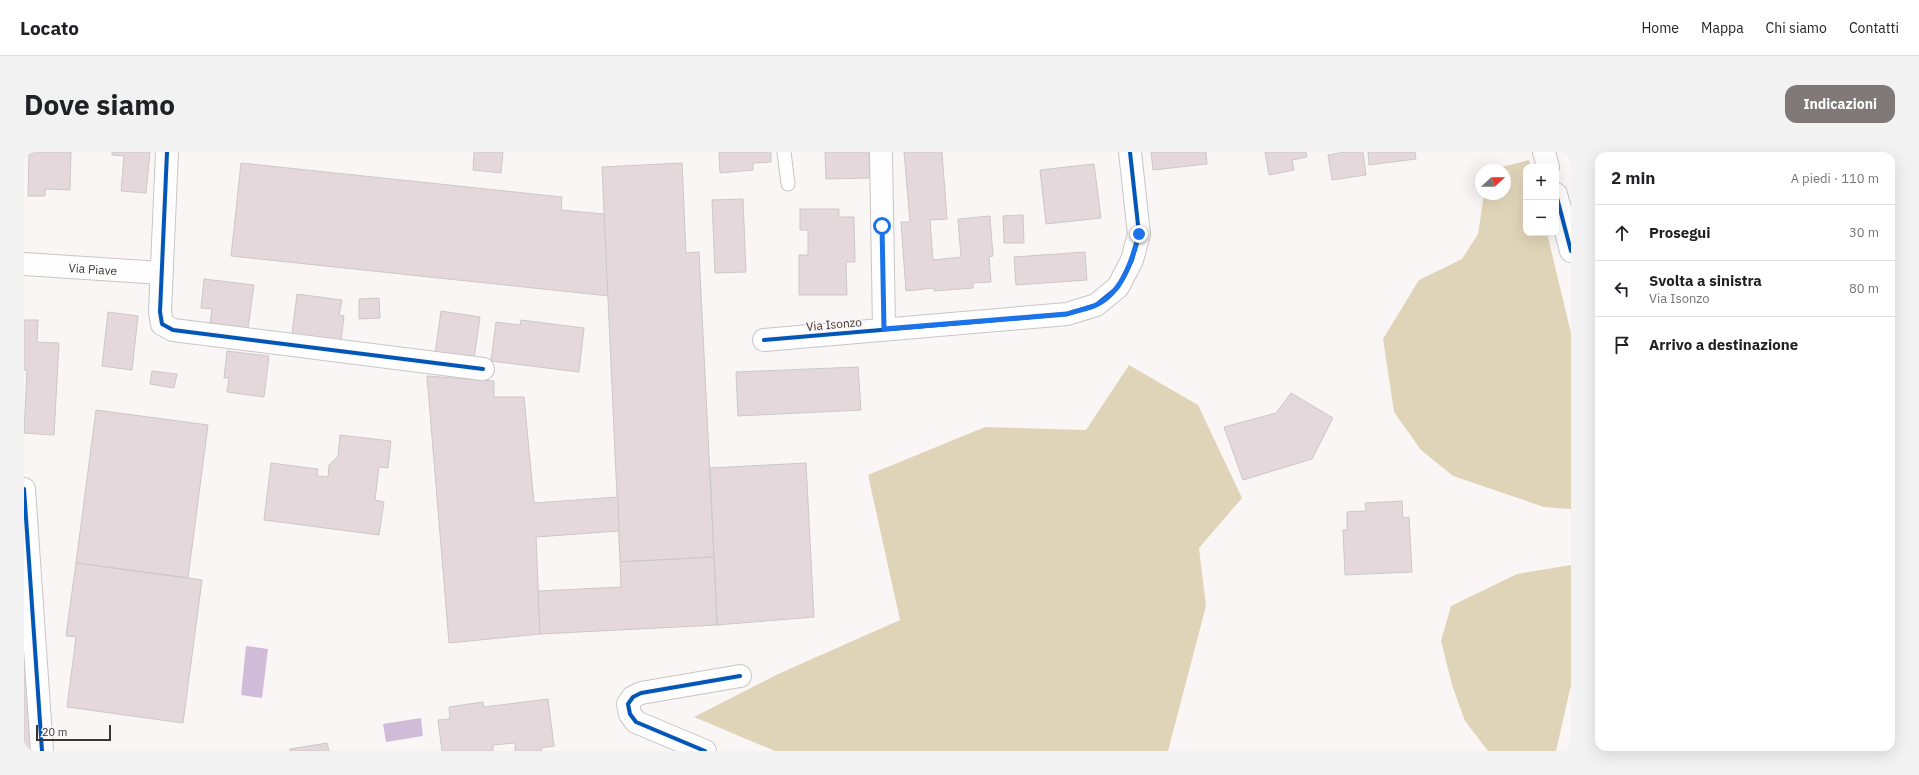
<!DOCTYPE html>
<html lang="it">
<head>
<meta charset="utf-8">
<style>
  :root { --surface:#fff; --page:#f2f2f2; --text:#202124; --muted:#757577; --line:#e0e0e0; --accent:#7f7979 }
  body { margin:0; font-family:"IBM Plex Sans",sans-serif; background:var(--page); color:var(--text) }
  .controls { position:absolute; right:12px; top:12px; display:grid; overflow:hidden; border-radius:8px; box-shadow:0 4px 16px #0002 }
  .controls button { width:36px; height:36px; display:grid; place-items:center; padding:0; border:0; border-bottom:1px solid var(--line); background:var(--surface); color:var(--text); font:20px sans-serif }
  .compass { position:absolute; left:1451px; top:12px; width:36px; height:36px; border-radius:50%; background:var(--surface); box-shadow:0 4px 16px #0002; rotate:69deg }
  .scale { position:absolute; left:12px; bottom:10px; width:75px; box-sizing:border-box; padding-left:4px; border:2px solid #3c3535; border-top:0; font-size:11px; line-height:14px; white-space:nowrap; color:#3c3535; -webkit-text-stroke:3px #fcf5f5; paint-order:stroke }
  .stop { position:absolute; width:12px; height:12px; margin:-9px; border:3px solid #1a73e8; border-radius:50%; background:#fff }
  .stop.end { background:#1a73e8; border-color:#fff; box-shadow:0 1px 4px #0008 }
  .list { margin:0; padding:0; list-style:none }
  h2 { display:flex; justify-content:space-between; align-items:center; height:52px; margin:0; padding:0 16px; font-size:17px }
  h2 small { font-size:13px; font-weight:400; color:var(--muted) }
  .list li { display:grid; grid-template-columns:26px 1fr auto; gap:12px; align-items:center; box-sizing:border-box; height:56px; padding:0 16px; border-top:1px solid var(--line) }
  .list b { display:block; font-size:15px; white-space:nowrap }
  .list p { margin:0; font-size:13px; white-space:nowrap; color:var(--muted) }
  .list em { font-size:13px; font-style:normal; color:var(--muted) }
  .icon { flex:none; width:22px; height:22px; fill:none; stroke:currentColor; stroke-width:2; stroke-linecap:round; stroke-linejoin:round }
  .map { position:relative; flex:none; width:1547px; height:599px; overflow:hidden; border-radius:12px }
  header { display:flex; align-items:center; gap:24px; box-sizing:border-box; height:56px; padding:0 20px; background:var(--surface); border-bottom:1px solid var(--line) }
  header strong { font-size:19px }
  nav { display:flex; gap:22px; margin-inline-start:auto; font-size:14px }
  .intro { display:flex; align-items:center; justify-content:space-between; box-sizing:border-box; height:96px; padding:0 24px }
  h1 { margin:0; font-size:28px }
  .button { padding:10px 18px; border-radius:12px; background:var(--accent); color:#fff; font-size:14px; font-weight:700 }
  main { display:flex; gap:24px; padding:0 24px }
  aside { flex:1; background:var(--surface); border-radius:12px; box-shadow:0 4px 16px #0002 }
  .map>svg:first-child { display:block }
  .forest { fill:#e0d4b8 }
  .water { fill:#d0bbd9 }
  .building { fill:#e5d8dd; stroke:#ccc7c8 }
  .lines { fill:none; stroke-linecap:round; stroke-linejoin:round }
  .service-casing { stroke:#cac5c5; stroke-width:15 }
  .minor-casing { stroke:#cac5c5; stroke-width:24 }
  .service { stroke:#fefefe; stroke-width:13 }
  .minor { stroke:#fefefe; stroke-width:22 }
  .cycleway-casing { stroke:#fcf5f5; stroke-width:6 }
  .cycleway { stroke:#0057b8; stroke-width:4 }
  .route { stroke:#1a73e8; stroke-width:5 }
  .labels { text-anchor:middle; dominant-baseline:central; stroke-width:3; stroke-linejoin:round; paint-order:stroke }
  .street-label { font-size:12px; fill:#3c3535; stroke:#fcf5f5 }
</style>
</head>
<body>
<header>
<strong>Locato</strong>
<nav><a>Home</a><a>Mappa</a><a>Chi siamo</a><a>Contatti</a></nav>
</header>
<div class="intro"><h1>Dove siamo</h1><a class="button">Indicazioni</a></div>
<main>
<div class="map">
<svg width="1547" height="599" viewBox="0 0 1547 599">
  <rect width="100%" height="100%" fill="#fbf6f6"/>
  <g class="forest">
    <path d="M 1505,8 L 1507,15 L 1502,15 L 1502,81 L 1523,81 L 1547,181 L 1547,357 L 1520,355 L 1429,324 L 1397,298 L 1370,260 L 1359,187 L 1395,128 L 1438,107 L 1454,82 L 1460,42 L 1481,42 L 1481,18 L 1471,17 Z"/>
    <path d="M 1105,213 L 1174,253 L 1218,346 L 1175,396 L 1182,454 L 1144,599 L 751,599 L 670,565 L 754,522 L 876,468 L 844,323 L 961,275 L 1062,278 Z"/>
    <path d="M 1547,413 L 1547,533 L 1532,599 L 1464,599 L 1441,569 L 1428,533 L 1417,489 L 1427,454 L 1493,422 Z"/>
  </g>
  <g class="water">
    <path d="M 222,494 L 244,497 L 238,546 L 217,543 Z"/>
    <path d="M 397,566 L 399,584 L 362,590 L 359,572 Z"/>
  </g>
  <g class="building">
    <path d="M 5,0 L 47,0 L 46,38 L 21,37 L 21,44 L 4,44 Z"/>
    <path d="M 88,0 L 126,0 L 122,41 L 97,39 L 100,4 L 88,3 Z"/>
    <path d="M 450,0 L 479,0 L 477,21 L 449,18 Z"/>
    <path d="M 695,0 L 747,0 L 747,10 L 729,11 L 729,18 L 696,21 Z"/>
    <path d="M 801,0 L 845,0 L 846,26 L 802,27 Z"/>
    <path d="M 880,0 L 918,0 L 923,67 L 906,68 L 909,108 L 937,105 L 934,67 L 966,64 L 969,104 L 965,105 L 967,130 L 949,131 L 949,136 L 910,139 L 910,136 L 882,139 L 877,70 L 886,70 Z"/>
    <path d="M 1127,0 L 1182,0 L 1183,12 L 1129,18 Z"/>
    <path d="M 1241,0 L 1282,0 L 1283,5 L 1268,8 L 1270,18 L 1245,23 Z"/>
    <path d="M 1321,0 L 1339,0 L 1342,23 L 1308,28 L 1304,3 Z"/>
    <path d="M 1344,0 L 1391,0 L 1392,7 L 1345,13 Z"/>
    <path d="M 217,11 L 538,45 L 537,58 L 580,62 L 585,144 L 207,104 Z"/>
    <path d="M 658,11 L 662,101 L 675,100 L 690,405 L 596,410 L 578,15 Z"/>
    <path d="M 1070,12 L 1077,66 L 1022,72 L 1016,18 Z"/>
    <path d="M 719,47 L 722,120 L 691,121 L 688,48 Z"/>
    <path d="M 776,57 L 815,57 L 815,65 L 830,65 L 831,110 L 822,110 L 823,143 L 775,143 L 775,103 L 784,103 L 784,78 L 776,78 Z"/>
    <path d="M 999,63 L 1000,91 L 980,91 L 979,64 Z"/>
    <path d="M 1061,100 L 1063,128 L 992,133 L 990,105 Z"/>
    <path d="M 180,127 L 230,133 L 224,176 L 186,171 L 188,157 L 177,156 Z"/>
    <path d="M 273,142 L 318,148 L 315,163 L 320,164 L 317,189 L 268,182 Z"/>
    <path d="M 355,146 L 356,166 L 335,167 L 335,147 Z"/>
    <path d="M 417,159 L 456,165 L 450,207 L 411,202 Z"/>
    <path d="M 84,160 L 114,164 L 108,218 L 78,214 Z"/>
    <path d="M 0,168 L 14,168 L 13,190 L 35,191 L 30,283 L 0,281 L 3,218 L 0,218 Z"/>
    <path d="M 497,168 L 560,176 L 555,220 L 467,209 L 472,170 L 496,173 Z"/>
    <path d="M 203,199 L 245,204 L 240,245 L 203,240 L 205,226 L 200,226 Z"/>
    <path d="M 834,215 L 837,258 L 714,264 L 712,220 Z"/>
    <path d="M 128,219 L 153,222 L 150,236 L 126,232 Z"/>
    <path d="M 403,224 L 470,229 L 470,245 L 500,245 L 510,351 L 594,345 L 595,379 L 512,385 L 516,482 L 425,491 Z"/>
    <path d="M 1267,241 L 1309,266 L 1288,307 L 1219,328 L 1200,275 L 1252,261 Z"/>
    <path d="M 72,258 L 184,273 L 164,426 L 52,411 Z"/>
    <path d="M 316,283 L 367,289 L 364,316 L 355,315 L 351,348 L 360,350 L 355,383 L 240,368 L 247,311 L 294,317 L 293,324 L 304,325 L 305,313 L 314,304 Z"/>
    <path d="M 782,311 L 790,465 L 693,473 L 686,316 Z"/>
    <path d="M 1378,349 L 1379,366 L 1385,365 L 1388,420 L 1321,423 L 1319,378 L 1323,378 L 1323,360 L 1342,359 L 1341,351 Z"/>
    <path d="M 690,405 L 693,473 L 516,482 L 514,439 L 597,435 L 596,410 Z"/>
    <path d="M 52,411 L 178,428 L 159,571 L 43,555 L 52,485 L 42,484 Z"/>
    <path d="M 0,481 L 8,599 L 0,599 Z"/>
    <path d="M 524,547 L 530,594 L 517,596 L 518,599 L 491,599 L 491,591 L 469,593 L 469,599 L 418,599 L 414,568 L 426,567 L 425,555 L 459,550 L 460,555 Z"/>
    <path d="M 303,591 L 305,599 L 266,599 L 266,597 Z"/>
  </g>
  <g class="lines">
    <defs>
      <path id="service" d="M 760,0 L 764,32"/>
      <g id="minor">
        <path d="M 143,0 L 136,160 L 138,172 L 149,178 L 459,217"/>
        <path d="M 857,0 L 860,177"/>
        <path d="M 1520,0 L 1524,15"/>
        <path d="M 1532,42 L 1547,99"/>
        <path id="s1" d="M 0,112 L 137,121"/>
        <path d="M 740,188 L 1043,162 L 1072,153 L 1094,135 L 1108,108 L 1115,82 L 1106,0"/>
        <path d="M 0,337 L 18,599"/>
        <path d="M 681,599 L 612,570 L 606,562 L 604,552 L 609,545 L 617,541 L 716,524"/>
      </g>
    </defs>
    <use href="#service" class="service-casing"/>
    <use href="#minor" class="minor-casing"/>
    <use href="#service" class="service"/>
    <use href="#minor" class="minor"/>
    <defs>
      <g id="cycleway">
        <path d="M 143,0 L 136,160 L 138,172 L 149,178 L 459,217"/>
        <path d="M 1532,42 L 1547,99"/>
        <path d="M 740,188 L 1043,162 L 1072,153 L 1094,135 L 1108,108 L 1115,82 L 1106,0"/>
        <path d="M 0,337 L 18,599"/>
        <path d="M 681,599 L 612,570 L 606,562 L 604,552 L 609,545 L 617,541 L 716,524"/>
      </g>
    </defs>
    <use href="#cycleway" class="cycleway-casing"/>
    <use href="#cycleway" class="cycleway"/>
  </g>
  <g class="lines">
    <path class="route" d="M 858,74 L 860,177 L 1043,162 C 1052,159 1062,157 1070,154 C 1098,142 1108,109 1115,82"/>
  </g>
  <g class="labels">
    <g class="street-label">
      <text stroke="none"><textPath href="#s1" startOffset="69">Via Piave</textPath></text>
      <text transform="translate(810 172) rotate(-5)">Via Isonzo</text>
    </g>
  </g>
</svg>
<div class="controls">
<button>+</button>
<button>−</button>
</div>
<svg class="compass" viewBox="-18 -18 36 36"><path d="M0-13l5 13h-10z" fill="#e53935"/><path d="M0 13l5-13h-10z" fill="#757577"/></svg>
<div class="scale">20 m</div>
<div class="stop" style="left:858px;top:74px"></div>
<div class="stop end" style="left:1115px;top:82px"></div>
</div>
<aside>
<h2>2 min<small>A piedi · 110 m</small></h2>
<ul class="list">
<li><svg class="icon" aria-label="ahead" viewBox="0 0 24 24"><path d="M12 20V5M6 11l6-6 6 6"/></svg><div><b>Prosegui</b></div><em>30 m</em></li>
<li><svg class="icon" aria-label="left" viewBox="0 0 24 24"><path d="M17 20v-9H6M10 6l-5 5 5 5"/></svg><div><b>Svolta a sinistra</b><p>Via Isonzo</p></div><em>80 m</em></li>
<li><svg class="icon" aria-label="arrive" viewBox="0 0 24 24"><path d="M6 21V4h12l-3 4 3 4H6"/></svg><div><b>Arrivo a destinazione</b></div></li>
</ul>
</aside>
</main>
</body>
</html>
